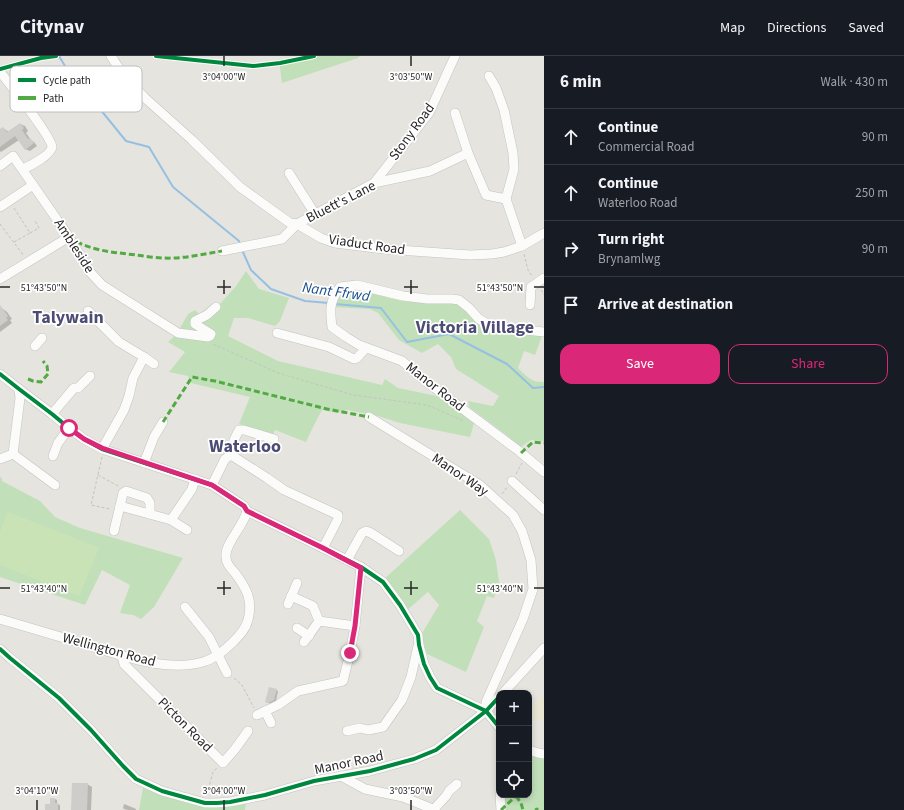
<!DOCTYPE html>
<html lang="en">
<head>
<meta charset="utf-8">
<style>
  :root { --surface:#171b24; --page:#20242c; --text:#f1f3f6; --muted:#9ea1a6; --line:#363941; --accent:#db2777 }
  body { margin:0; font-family:"Source Sans 3",sans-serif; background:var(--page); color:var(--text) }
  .controls { position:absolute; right:12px; bottom:12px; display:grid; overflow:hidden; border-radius:8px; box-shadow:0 2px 6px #0003 }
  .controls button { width:36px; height:36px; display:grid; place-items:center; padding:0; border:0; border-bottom:1px solid var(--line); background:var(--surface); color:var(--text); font:20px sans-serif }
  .stop { position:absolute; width:12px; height:12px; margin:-9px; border:3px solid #db2777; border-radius:50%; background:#fff }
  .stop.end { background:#db2777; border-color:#fff; box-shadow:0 1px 4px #0008 }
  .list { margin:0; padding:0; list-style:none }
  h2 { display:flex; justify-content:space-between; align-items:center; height:52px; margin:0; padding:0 16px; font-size:17px }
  h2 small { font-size:13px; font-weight:400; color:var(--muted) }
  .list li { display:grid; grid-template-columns:26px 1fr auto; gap:12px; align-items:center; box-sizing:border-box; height:56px; padding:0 16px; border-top:1px solid var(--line) }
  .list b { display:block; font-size:15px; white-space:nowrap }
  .list p { margin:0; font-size:13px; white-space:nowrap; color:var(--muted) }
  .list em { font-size:13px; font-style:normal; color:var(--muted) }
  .actions { display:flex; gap:8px; padding:12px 16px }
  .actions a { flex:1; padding:9px 0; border:1px solid var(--accent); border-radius:12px; text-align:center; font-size:14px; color:var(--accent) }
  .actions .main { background:var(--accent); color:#fff }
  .icon { flex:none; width:22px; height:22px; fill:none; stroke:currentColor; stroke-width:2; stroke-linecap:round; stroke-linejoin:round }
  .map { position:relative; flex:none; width:544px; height:754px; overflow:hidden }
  header { display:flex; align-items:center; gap:24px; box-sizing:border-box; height:56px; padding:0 20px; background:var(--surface); border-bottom:1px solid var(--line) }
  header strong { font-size:19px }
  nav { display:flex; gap:22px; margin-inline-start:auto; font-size:14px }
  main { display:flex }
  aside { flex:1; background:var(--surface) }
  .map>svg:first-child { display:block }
  .education { fill:#e8e5d3 }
  .green { fill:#c1e0b9 }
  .pitch { fill:#cae3b6 }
  .shadow { fill:#0003 }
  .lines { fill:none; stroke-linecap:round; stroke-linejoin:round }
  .stream { stroke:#96c0e2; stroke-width:2 }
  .building { fill:#cecdc9 }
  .minor-casing { stroke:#c3c2c3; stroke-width:10 }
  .path { stroke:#c4c3c2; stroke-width:1; stroke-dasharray:3 2; stroke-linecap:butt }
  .minor { stroke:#fbfbfa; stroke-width:9 }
  .quiet { stroke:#53aa44; stroke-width:3; stroke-dasharray:6 3; stroke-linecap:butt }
  .cycleway-casing { stroke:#fff; stroke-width:6 }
  .cycleway { stroke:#00873e; stroke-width:4 }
  .route { stroke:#db2777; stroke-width:5 }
  .ticks { fill:none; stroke:#272727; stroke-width:1.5 }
  .labels { text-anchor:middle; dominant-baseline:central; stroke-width:3.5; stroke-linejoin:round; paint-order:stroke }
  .street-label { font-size:14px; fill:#272727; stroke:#fff }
  .water-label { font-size:15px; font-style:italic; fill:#174d8b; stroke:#fff }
  .district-label { font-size:18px; font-weight:bold; fill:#4d4c74; stroke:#fff }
  .key { fill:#fff; stroke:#bebebe; stroke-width:1 }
  .key-label { font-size:11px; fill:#272727 }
  .ticks-label { font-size:10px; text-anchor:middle; fill:#272727; stroke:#fff; stroke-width:3.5; stroke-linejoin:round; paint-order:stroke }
</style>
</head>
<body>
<header>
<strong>Citynav</strong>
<nav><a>Map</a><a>Directions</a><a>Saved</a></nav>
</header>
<main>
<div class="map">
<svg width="544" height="754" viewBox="0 0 544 754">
  <rect width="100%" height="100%" fill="#e6e4de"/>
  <path class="education" d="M 544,637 L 544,665 L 532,662 L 529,658 L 538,643 Z"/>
  <g class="green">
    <path d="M 299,0 L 360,0 L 358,2 L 282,27 L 279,4 Z"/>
    <path d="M 246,215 L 259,233 L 289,242 L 280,265 L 275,270 L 248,262 L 234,262 L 228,280 L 278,305 L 382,329 L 385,323 L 398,332 L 437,340 L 448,345 L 474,367 L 470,381 L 400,367 L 378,360 L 347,354 L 337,357 L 322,354 L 314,369 L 306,386 L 275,374 L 272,380 L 239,368 L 250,341 L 191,327 L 188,320 L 169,316 L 185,296 L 168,286 L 176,279 L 188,258 L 195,254 L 199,258 L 213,248 L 219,249 L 236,230 Z"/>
    <path d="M 351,231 L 366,234 L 389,242 L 408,246 L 453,246 L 461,248 L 477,264 L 542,280 L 535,299 L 524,295 L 518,312 C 526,320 532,327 544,326 L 544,385 L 531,384 L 521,391 L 504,377 L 469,351 L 468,345 L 493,350 L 499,340 L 456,313 L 451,301 L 438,288 L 422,297 L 399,284 L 378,257 L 370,253 L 333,251 L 343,235 Z"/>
    <path d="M 0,421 L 2,422 L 2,425 L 40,445 L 55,461 L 80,472 L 183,502 L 154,551 L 141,563 L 133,559 L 120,557 L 130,529 L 102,514 L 85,549 L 0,521 Z"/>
    <path d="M 460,454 L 489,483 L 496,504 L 499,526 L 494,542 L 487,540 L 477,565 L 484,571 L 466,616 L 427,598 L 421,579 L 439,549 L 428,536 L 406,555 L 383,524 Z"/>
    <path d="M 529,699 L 544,702 L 544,754 L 503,754 L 502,739 L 529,739 Z"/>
    <path d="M 143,732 L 164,740 L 202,751 L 220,752 L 246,748 L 245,754 L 139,754 Z"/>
  </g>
  <path class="pitch" d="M 8,456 L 99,492 L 79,540 L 0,509 L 0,476 Z"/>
  <g class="shadow">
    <path d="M 20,68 L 25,70 L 28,75 L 26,77 L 31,84 L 34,86 L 37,90 L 30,95 L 25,93 L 19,84 L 1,96 L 0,95 L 0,74 L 3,72 L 9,76 Z"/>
    <path d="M 3,253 L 7,256 L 12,263 L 10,264 L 12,267 L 0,276 L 0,254 Z"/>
    <path d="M 276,634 L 278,635 L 276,645 L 271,648 L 266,646 Z"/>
    <path d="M 87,728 L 92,731 L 91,754 L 72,754 Z"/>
    <path d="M 55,743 L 57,744 L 57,748 L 60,749 L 60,754 L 46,754 Z"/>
    <path d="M 124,748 L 134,752 L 136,753 L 136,754 L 128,754 L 124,753 L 123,752 Z"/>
  </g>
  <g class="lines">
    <g class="stream">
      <path d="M 59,0 L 65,10 L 126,85 L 149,91 L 173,131 L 239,185 L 240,188"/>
      <path d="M 242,194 L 251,214 L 271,233 L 305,245 L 329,247"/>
      <path d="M 335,248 L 381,252 L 407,286 L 449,278 L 507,308 L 533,332 L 544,331"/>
    </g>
  </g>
  <g class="building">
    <path d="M 20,67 L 24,72 L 22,74 L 28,83 L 30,82 L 34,87 L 25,94 L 15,80 L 0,91 L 0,73 L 3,71 L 7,76 Z"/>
    <path d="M 0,249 L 8,260 L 6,262 L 8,264 L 0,270 Z"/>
    <path d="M 269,631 L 277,633 L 274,644 L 268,647 L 265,646 Z"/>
    <path d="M 72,727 L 88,727 L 87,754 L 71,754 Z"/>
    <path d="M 50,742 L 55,742 L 55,747 L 58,747 L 58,754 L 45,754 L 45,748 L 50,748 Z"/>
  </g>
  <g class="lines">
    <defs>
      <g id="minor">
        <path d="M 111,0 L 118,11 L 132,29 L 145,42 L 192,84 L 240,131 L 290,167 L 297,168 L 321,182 L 335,187 L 384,193 L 470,199 L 492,198 L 504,196 L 522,190 L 539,180 L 544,177"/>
        <path d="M 1,17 C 10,28 52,82 52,91 C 51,99 30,110 23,113"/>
        <path d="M 489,20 L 496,32 L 504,54 L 513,97 L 514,113 L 506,143"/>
        <path d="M 455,57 L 468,97"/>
        <path d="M 0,110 L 13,100 L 69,181 L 90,216 L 102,229 L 178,277 L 208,281 L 210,280 L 211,278 L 195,268 L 195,265 L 207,259 L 216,251"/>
        <path d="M 289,117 L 315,158"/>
        <path d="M 374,127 L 429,57 L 455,0"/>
        <path d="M 0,151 L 33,129"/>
        <path d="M 222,195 L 282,183 L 297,168 L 374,127 L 430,115 L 468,97 L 486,139 L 506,143 L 522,190"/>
        <path d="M 0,223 L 69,181"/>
        <path d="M 530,249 L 531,231 L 544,222"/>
        <path d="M 88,255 L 119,286 L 144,301 L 154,308"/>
        <path d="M 544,276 L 491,270 L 479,263 L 469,252 L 459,244 L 452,243 L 427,243 L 403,240 L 357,229 L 340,231 C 329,246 330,254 332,271 L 346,281 L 359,289 L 402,305 L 428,327 L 519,395 L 544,416"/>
        <path d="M 277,277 L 329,291 L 354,303 L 357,302 L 366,292"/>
        <path d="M 35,290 L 42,282"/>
        <path d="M 0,318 L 19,333 L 52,358 L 69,372 L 84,383 L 102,393 L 212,429 L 244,450 L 247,455 L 323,492 L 361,511 L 383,526 L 400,549 L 418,579 L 419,589 L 424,608 L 430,621 L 437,632 L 486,655 L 499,671"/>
        <path d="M 52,358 L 74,332 L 78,332 L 90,320"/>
        <path d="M 369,361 L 480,429 L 513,459 L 522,475 L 531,504 L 533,533 L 523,563 L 486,646 L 486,655"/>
        <path d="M 102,393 L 124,354 L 129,340 L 133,322 L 144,301"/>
        <path d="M 13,398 L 55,429"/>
        <path d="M 231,399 L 234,384 L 239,374 L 244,374 L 274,383"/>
        <path d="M 53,400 L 58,387 L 69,372"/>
        <path d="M 0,403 L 13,398 L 20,342 L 19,333"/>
        <path d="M 144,407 L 154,381 L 163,366"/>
        <path d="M 512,425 L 544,454"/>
        <path d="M 212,429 L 225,403 L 231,399 L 267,422 L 284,434 L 338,459 L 338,463 L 323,492"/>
        <path d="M 120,450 L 123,437 L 126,435 L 147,442 L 150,447 L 150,458"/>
        <path d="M 171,464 L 187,474"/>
        <path d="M 114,475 L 120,450 L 171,464 L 192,433 L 195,423"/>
        <path d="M 347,504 L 362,477 L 366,475 L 371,477 L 399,495"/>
        <path d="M 291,540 L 313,550 L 319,565"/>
        <path d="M 288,548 L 297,527"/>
        <path d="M 185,551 L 209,581 L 227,617"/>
        <path d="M 0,563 C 27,571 54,579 81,587 C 116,598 166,617 203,606 C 214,603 224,595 233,586 C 239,580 246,573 248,564 C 253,544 247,533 235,517 C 231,513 226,507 226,501 C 224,488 244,470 247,455"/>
        <path d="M 319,565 L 355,570"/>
        <path d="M 297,572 L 309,580"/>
        <path d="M 304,586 L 319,565"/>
        <path d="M 0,593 L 10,602 L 59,642 L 91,674 L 123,710 L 136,723 L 162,735 L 205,747 L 217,747 L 230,746 L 265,739 L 314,725 L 370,715 L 414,703 L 436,694 L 486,655 L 499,641"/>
        <path d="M 122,600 L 124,608 L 223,707 L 235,693 L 248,675"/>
        <path d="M 503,637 L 544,592"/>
        <path d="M 265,655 L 271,667"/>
        <path d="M 257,659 L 278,649 L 298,635 L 343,625 L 350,597 L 355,570 L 361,511"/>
        <path d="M 347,675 L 360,672 L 368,674 L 383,671 L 402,644 L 411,621 L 418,590"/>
        <path d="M 529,694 L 538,697 L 544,698"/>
        <path d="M 341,720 L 365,733 L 403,741 L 435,754"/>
        <path d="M 500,739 L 501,754"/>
        <path d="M 434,753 L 446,740 L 449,735 L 457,728"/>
      </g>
    </defs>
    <use href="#minor" class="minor-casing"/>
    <g class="path">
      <path d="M 0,168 L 24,200"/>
      <path d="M 30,177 L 39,172 L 35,165"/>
      <path d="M 14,186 L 30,177 L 14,152"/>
      <path d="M 524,198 L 528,214 L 532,220"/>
      <path d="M 541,234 L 544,239"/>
      <path d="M 213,288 L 278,317 L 353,339 L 427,349 L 464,365"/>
      <path d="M 102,401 L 91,449 L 110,453"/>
      <path d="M 516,418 L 522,407"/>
      <path d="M 98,419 L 118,430"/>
      <path d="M 502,438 L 507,431"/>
      <path d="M 234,622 L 242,629 L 254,652"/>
      <path d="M 207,738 L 213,716 L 217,712"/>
    </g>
    <use href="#minor" class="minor"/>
    <g class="quiet">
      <path d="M 69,181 C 89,195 112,196 136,199 C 145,200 155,202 164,202 C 183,203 203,198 222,195"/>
      <path d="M 28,323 L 33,325 L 41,326 L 48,318 L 47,310 L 43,305"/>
      <path d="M 163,366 L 192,321 L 215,325 L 327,353 L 369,361"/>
      <path d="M 521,397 L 533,386 L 544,387"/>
      <path d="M 516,740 L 521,747 L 523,754"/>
      <path d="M 501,754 L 517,739"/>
      <path d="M 535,754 L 537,753 L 537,754"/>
    </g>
    <defs>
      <g id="cycleway">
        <path d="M 156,0 L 253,10 L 280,7 L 314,0"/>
        <path d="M 0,13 L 41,2 L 56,0"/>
        <path d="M 0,318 L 19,333 L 52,358 L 69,372 L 84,383 L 102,393 L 212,429 L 244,450 L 247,455 L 323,492 L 361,511 L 383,526 L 400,549 L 418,579 L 419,589 L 424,608 L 430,621 L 437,632 L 486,655 L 499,671"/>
        <path d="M 0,593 L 10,602 L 59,642 L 91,674 L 123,710 L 136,723 L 162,735 L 205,747 L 217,747 L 230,746 L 265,739 L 314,725 L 370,715 L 414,703 L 436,694 L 486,655 L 499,641"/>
      </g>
    </defs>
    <use href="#cycleway" class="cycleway-casing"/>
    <use href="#cycleway" class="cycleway"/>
  </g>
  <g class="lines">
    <path class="route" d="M 69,372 L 84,383 L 102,392 L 212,429 L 244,450 L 247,455 L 323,492 L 361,512 L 355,570 L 350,597"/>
  </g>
  <path class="ticks" d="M 224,0 L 224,10M 411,0 L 411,10M 224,224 L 224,238M 411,224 L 411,238M 0,231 L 10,231M 217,231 L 231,231M 404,231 L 418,231M 534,231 L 544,231M 224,525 L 224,539M 411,525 L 411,539M 0,532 L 10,532M 217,532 L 231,532M 404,532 L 418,532M 534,532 L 544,532M 37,744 L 37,754M 224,744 L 224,754M 411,744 L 411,754"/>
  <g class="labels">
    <g class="street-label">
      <text transform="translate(412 76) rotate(-54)">Stony Road</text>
      <text transform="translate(341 146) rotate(-27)">Bluett's Lane</text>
      <text transform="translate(367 189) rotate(8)">Viaduct Road</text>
      <text transform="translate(74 190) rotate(57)">Ambleside</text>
      <text transform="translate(435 331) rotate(38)">Manor Road</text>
      <text transform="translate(460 419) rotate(34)">Manor Way</text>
      <text transform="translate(109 594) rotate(15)">Wellington Road</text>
      <text transform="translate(185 669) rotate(45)">Picton Road</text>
      <text transform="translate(349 707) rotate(-12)">Manor Road</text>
    </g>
    <g class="water-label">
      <text transform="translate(336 236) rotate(8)">Nant Ffrwd</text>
    </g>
    <g class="district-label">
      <text x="68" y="261">Talywain</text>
      <text x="475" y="271">Victoria Village</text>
      <text x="245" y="390">Waterloo</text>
    </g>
  </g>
  <rect x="10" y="10" width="132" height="46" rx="6" class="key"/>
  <rect x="18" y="22" width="18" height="4" fill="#00873e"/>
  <rect x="18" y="40" width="18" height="4" fill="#53aa44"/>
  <g class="key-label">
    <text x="43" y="28">Cycle path</text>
    <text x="43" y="46">Path</text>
  </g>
  <g class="ticks-label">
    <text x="224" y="24">3°04'00"W</text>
    <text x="411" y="24">3°03'50"W</text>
    <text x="44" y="235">51°43'50"N</text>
    <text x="500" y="235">51°43'50"N</text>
    <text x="44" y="536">51°43'40"N</text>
    <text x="500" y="536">51°43'40"N</text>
    <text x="37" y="738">3°04'10"W</text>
    <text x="224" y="738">3°04'00"W</text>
    <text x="411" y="738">3°03'50"W</text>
  </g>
</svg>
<div class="controls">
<button>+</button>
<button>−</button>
<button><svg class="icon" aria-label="locate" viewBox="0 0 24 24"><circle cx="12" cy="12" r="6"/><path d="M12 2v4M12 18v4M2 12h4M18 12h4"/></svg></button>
</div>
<div class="stop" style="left:69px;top:372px"></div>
<div class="stop end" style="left:350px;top:597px"></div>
</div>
<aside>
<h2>6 min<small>Walk · 430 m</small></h2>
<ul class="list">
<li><svg class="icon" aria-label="ahead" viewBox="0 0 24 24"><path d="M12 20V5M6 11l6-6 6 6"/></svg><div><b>Continue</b><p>Commercial Road</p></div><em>90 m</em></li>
<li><svg class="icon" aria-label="ahead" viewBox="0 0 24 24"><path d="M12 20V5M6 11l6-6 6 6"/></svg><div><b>Continue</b><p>Waterloo Road</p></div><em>250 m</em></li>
<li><svg class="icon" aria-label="right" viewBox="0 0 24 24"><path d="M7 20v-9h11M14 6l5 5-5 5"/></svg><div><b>Turn right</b><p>Brynamlwg</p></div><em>90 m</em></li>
<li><svg class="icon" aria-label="arrive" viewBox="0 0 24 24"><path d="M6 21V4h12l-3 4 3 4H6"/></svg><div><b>Arrive at destination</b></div></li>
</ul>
<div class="actions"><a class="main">Save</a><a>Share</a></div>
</aside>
</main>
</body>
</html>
